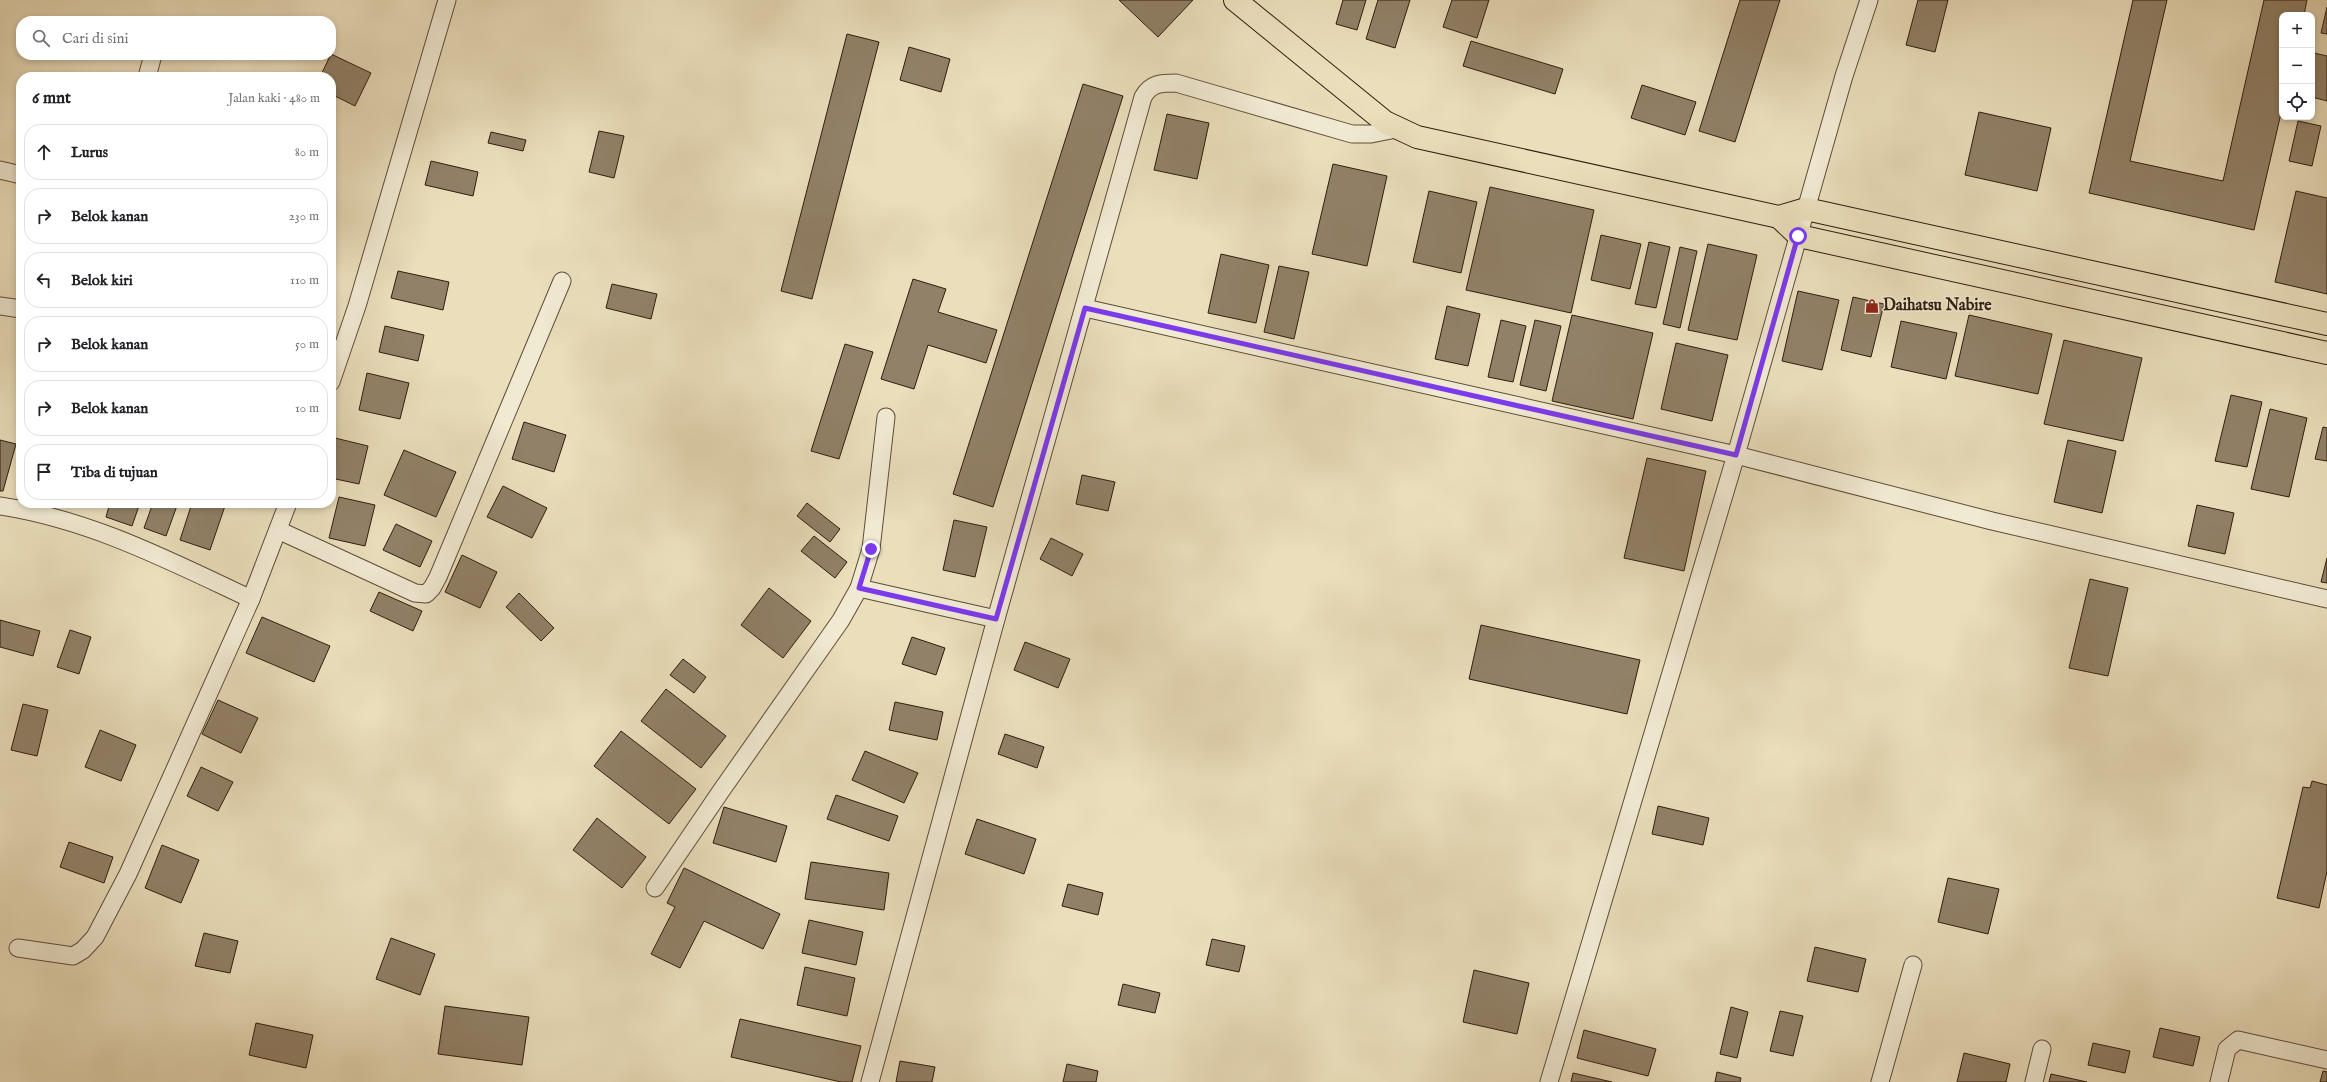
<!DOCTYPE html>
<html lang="id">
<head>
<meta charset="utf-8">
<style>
  :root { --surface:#fff; --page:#f2f2f2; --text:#202124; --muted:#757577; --line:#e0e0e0 }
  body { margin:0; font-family:"IM FELL English",serif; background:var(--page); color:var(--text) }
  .controls { position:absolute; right:12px; top:12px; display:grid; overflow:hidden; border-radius:8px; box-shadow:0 2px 6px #0003 }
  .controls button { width:36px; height:36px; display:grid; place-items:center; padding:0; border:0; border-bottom:1px solid var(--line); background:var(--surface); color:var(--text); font:20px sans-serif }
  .stop { position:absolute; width:12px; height:12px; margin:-9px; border:3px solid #7c3aed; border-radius:50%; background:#fff }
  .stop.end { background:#7c3aed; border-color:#fff; box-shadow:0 1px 4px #0008 }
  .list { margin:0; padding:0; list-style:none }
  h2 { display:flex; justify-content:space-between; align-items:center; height:52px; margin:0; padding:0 16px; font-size:17px }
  h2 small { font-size:13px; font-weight:400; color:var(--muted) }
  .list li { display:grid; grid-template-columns:26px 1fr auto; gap:12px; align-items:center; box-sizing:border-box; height:56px; margin:0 8px 8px; padding:0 8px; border:1px solid var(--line); border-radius:16px }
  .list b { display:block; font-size:15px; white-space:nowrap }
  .list em { font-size:13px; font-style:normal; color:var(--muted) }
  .icon { flex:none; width:22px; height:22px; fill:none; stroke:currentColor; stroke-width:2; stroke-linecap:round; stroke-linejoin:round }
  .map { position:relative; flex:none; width:2327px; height:1082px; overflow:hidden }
  .search { position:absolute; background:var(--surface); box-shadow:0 2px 6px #0003; left:16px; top:16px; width:320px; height:44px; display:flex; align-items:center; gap:10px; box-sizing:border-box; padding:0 14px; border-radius:16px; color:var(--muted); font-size:15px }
  .panel { position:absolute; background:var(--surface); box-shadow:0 2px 6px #0003; left:16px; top:72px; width:320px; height:436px; border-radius:16px }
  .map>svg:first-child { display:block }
  .building { fill:#918168; stroke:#301c0e }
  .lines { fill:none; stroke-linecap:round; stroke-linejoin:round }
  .street-casing { stroke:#5e4c39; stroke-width:19 }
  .primary-casing { stroke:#301c0e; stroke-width:24 }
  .street { stroke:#f1ead3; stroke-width:17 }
  .primary { stroke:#eadebb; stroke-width:22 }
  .route { stroke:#7c3aed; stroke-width:5 }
  .labels { text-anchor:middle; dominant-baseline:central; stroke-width:3; stroke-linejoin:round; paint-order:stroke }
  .poi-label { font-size:16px; font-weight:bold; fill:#301c0e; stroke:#f1ead3; text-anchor:start }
</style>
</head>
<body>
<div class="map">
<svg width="2327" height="1082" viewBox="0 0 2327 1082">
  <rect width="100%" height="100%" fill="#eadebb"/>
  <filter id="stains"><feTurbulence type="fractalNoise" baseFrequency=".005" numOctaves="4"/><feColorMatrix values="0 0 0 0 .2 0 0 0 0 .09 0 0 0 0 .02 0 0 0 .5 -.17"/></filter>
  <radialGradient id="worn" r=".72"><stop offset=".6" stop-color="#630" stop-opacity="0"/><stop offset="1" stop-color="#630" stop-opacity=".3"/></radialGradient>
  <g class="building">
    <path d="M 1119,0 L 1193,0 L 1158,37 Z"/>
    <path d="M 1343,0 L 1366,0 L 1357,30 L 1336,24 Z"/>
    <path d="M 1378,0 L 1410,0 L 1395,48 L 1366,39 Z"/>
    <path d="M 1452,0 L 1489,0 L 1477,38 L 1443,27 Z"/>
    <path d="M 1740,0 L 1780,0 L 1735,142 L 1699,131 Z"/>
    <path d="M 1918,0 L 1948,0 L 1935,52 L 1906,45 Z"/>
    <path d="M 2133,0 L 2167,0 L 2130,161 L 2223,181 L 2264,0 L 2307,0 L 2304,15 L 2282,15 L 2282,109 L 2254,230 L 2089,193 Z"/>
    <path d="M 2327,7 L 2327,34 L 2321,33 Z"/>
    <path d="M 847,34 L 879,42 L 812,299 L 781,291 Z"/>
    <path d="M 1471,41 L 1563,69 L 1555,94 L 1463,66 Z"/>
    <path d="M 909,47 L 950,59 L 941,92 L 900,80 Z"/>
    <path d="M 2314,53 L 2327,56 L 2327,101 L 2312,97 L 2312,63 Z"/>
    <path d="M 331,54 L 371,73 L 355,106 L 331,94 L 331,77 L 320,77 Z"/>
    <path d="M 1083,84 L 1123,96 L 993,507 L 953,494 Z"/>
    <path d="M 1642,85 L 1696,102 L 1685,135 L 1631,118 Z"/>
    <path d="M 1979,112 L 2051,128 L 2037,191 L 1965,175 Z"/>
    <path d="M 1167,114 L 1209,123 L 1197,179 L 1154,170 Z"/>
    <path d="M 2298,121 L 2321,126 L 2312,166 L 2289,161 Z"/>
    <path d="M 599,131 L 624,136 L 614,178 L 589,172 Z"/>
    <path d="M 491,132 L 526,140 L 523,151 L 488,143 Z"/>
    <path d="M 431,161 L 478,172 L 473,196 L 425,185 Z"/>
    <path d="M 1333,164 L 1387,176 L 1367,266 L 1312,254 Z"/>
    <path d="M 1490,187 L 1594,210 L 1571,313 L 1466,290 Z"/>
    <path d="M 1429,191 L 1477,202 L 1461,273 L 1413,262 Z"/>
    <path d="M 2296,191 L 2327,198 L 2327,294 L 2275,282 Z"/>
    <path d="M 1601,235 L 1641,244 L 1630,289 L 1591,280 Z"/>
    <path d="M 1649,242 L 1670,247 L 1656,308 L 1635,304 Z"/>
    <path d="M 1708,244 L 1757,255 L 1737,340 L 1688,330 Z"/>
    <path d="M 1680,247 L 1697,251 L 1680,328 L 1663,324 Z"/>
    <path d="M 1221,254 L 1269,265 L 1256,323 L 1208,313 Z"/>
    <path d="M 1279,266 L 1309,272 L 1294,339 L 1264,332 Z"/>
    <path d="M 398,271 L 449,282 L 443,310 L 391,298 Z"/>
    <path d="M 913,279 L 946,289 L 938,312 L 997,330 L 986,363 L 928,345 L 914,389 L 881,379 Z"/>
    <path d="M 612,284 L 657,294 L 651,319 L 606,308 Z"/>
    <path d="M 1798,291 L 1839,300 L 1822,370 L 1782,361 Z"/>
    <path d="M 1853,297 L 1884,304 L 1871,357 L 1841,350 Z"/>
    <path d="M 1447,306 L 1480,314 L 1468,366 L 1435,359 Z"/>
    <path d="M 1572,315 L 1653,333 L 1633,419 L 1552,401 Z"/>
    <path d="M 1969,315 L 2052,334 L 2038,394 L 1955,376 Z"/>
    <path d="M 1501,320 L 1526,326 L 1513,382 L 1488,377 Z"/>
    <path d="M 1535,320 L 1561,326 L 1546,391 L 1520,385 Z"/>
    <path d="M 1901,321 L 1957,333 L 1946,379 L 1891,367 Z"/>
    <path d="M 385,326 L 424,335 L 418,361 L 379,352 Z"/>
    <path d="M 2064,340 L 2142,358 L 2123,441 L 2044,424 Z"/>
    <path d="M 1676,343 L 1728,355 L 1712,421 L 1661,409 Z"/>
    <path d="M 845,344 L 873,352 L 839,459 L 811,451 Z"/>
    <path d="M 367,373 L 409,383 L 400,419 L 359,410 Z"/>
    <path d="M 2231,395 L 2262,402 L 2247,467 L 2215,461 Z"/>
    <path d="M 2270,409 L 2307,418 L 2289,497 L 2251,489 Z"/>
    <path d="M 524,422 L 566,435 L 554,472 L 512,459 Z"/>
    <path d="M 2323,427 L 2327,428 L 2327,461 L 2315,459 Z"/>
    <path d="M 331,437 L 368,446 L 359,484 L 331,478 Z"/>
    <path d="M 0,440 L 16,444 L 3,491 L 0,491 Z"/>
    <path d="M 2068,440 L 2116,451 L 2102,513 L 2054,502 Z"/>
    <path d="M 404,450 L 456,472 L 436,517 L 384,495 Z"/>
    <path d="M 1647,458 L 1706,471 L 1684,571 L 1624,558 Z"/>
    <path d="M 1082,475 L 1115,482 L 1108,511 L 1076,504 Z"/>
    <path d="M 503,486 L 547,508 L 532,538 L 487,517 Z"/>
    <path d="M 339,497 L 375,505 L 365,546 L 329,538 Z"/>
    <path d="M 110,503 L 140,503 L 132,526 L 106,517 Z"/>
    <path d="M 153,503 L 178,503 L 166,536 L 144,528 Z"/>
    <path d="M 192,503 L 226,503 L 210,550 L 180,540 Z"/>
    <path d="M 807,503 L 840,529 L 830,542 L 797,516 Z"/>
    <path d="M 2197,505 L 2234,513 L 2225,554 L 2188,546 Z"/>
    <path d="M 954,520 L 987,527 L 975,577 L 943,570 Z"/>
    <path d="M 396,524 L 432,541 L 420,567 L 383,550 Z"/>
    <path d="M 814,536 L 847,562 L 835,578 L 801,551 Z"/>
    <path d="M 1051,538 L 1083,554 L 1072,576 L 1040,559 Z"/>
    <path d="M 462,555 L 497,572 L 480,608 L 445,592 Z"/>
    <path d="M 2327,558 L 2327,583 L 2321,582 Z"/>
    <path d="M 2090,579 L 2128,588 L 2108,676 L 2069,668 Z"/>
    <path d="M 769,588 L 811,621 L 783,658 L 741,625 Z"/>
    <path d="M 379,592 L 422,611 L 413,631 L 370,611 Z"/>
    <path d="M 519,593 L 554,628 L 541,641 L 506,607 Z"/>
    <path d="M 262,617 L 330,646 L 314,682 L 246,653 Z"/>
    <path d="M 0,620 L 40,631 L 33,656 L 0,647 Z"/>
    <path d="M 1481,625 L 1640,660 L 1627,714 L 1469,679 Z"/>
    <path d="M 70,630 L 91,637 L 79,674 L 57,667 Z"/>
    <path d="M 912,637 L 945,648 L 936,675 L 902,664 Z"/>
    <path d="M 1025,642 L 1070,659 L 1058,688 L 1014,670 Z"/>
    <path d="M 683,659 L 706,677 L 694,693 L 670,675 Z"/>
    <path d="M 666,689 L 726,736 L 701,768 L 641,721 Z"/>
    <path d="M 218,700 L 258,718 L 241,753 L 202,734 Z"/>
    <path d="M 895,702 L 943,712 L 937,740 L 889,730 Z"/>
    <path d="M 23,704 L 48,710 L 37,756 L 11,750 Z"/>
    <path d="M 100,730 L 136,745 L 121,781 L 85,767 Z"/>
    <path d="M 621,731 L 696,789 L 669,824 L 594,766 Z"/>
    <path d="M 1005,734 L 1044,747 L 1037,768 L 998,754 Z"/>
    <path d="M 865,751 L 918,773 L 904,803 L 852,780 Z"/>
    <path d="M 201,767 L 233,782 L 218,811 L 187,796 Z"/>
    <path d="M 2312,781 L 2327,785 L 2327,871 L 2319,908 L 2277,898 L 2303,787 L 2310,788 Z"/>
    <path d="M 836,795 L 898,816 L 889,841 L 827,819 Z"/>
    <path d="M 1658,806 L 1709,818 L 1703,845 L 1652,834 Z"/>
    <path d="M 724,807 L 787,826 L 776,862 L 713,843 Z"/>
    <path d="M 597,818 L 646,857 L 622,888 L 573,850 Z"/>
    <path d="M 977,819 L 1036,839 L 1024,874 L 965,854 Z"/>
    <path d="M 69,842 L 113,857 L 104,883 L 60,867 Z"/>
    <path d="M 162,845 L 199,860 L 181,903 L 145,888 Z"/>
    <path d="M 811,862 L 889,873 L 884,910 L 805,899 Z"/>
    <path d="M 684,868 L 780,914 L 763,949 L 704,921 L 680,968 L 651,954 L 675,907 L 667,903 Z"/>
    <path d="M 1948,878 L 1999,889 L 1988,934 L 1938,922 Z"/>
    <path d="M 1068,884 L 1103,893 L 1098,915 L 1062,906 Z"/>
    <path d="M 809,920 L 863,932 L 856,965 L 802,953 Z"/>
    <path d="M 204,933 L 238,941 L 230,973 L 195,966 Z"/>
    <path d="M 391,938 L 435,954 L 420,995 L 376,979 Z"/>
    <path d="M 1212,939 L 1245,946 L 1239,972 L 1206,965 Z"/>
    <path d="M 1815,947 L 1866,959 L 1858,992 L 1807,981 Z"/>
    <path d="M 805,967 L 855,978 L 847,1016 L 797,1005 Z"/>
    <path d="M 1474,970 L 1529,983 L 1517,1034 L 1463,1022 Z"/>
    <path d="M 1123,984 L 1160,993 L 1155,1013 L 1118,1005 Z"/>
    <path d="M 445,1006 L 529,1017 L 522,1065 L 438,1054 Z"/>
    <path d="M 1731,1007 L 1748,1012 L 1737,1058 L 1720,1054 Z"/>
    <path d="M 1780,1011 L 1803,1016 L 1793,1056 L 1770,1051 Z"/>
    <path d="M 740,1019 L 861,1046 L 852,1082 L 841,1082 L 731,1057 Z"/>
    <path d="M 256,1023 L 313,1035 L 306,1068 L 249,1055 Z"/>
    <path d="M 2160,1028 L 2200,1037 L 2193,1066 L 2153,1057 Z"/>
    <path d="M 1584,1030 L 1656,1049 L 1648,1076 L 1577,1058 Z"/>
    <path d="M 2093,1043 L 2130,1051 L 2125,1073 L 2088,1065 Z"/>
    <path d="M 1964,1053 L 2010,1064 L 2006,1082 L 1957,1082 Z"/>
    <path d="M 900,1061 L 935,1067 L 932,1082 L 896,1082 Z"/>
    <path d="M 1067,1064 L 1098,1071 L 1096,1082 L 1063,1082 Z"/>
    <path d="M 2323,1071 L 2327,1072 L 2327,1082 L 2320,1082 Z"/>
    <path d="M 1717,1072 L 1741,1078 L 1740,1082 L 1715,1082 Z"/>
    <path d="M 1573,1073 L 1612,1082 L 1571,1082 Z"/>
    <path d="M 2051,1074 L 2087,1082 L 2049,1082 Z"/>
  </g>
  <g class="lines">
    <defs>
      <g id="street">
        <path d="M 147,77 L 153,55"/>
        <path d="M 0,170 L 21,175"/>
        <path d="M 0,306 L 21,309"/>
        <path d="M 1085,308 L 1736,455 L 1992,521 L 2327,599"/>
        <path d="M 331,382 L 357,306 L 447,0"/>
        <path d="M 0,506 C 91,520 168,560 251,599 L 288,503"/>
        <path d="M 278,530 L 415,593 L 426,594 L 432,588 L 438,577 L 562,281"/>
        <path d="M 859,588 L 996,619"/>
        <path d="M 655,888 L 721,791 L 841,620 L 859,588 L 871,549 L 886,417"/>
        <path d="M 18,948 L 73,956 L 83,950 L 95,937 L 128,874 L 251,599"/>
        <path d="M 870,1082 L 996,619 L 1143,97 C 1151,83 1161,83 1176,83 L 1352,134 L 1371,134 L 1396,129"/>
        <path d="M 1549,1082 L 1736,455 L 1844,76 L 1869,0"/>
        <path d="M 1880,1082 L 1913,965"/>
        <path d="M 2034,1082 L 2042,1049"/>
        <path d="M 2219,1082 L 2227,1049 L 2238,1040 L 2327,1060"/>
      </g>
      <g id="primary">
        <path d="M 1235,0 L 1385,122 L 1417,137 L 1779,217 L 1806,209 L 2327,324"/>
        <path d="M 1779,217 L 1799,236 L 2327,353"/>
      </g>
    </defs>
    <use href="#street" class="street-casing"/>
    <use href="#primary" class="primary-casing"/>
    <use href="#street" class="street"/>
    <use href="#primary" class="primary"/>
  </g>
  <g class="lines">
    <path class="route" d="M 871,549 L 859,588 L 996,619 L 1085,308 L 1736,455 L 1798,236"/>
  </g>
  <defs>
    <symbol id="shop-bare" viewBox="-9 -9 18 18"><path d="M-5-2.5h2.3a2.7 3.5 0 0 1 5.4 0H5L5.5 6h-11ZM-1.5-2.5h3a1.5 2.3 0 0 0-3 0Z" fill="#8f2418" stroke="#f1ead3" stroke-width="2.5" paint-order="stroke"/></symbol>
  </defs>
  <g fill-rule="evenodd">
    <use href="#shop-bare" x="1862" y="296" width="20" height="20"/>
  </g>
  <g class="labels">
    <g class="poi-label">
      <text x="1883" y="306">Daihatsu Nabire</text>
    </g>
  </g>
  <rect width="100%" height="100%" filter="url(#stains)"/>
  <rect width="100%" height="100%" fill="url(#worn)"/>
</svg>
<div class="controls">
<button>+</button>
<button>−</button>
<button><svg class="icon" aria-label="locate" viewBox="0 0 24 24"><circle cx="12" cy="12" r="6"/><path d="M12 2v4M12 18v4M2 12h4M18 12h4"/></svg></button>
</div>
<div class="stop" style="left:1798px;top:236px"></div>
<div class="stop end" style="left:871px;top:549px"></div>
<div class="search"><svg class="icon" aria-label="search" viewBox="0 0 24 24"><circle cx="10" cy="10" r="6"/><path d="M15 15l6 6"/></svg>Cari di sini</div>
<section class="panel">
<h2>6 mnt<small>Jalan kaki · 480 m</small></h2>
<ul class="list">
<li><svg class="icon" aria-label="ahead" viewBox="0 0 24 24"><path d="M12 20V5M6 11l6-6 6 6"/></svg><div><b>Lurus</b></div><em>80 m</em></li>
<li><svg class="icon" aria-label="right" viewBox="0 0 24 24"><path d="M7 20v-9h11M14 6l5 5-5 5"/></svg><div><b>Belok kanan</b></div><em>230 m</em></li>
<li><svg class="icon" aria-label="left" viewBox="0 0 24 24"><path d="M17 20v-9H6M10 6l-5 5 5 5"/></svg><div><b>Belok kiri</b></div><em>110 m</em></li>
<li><svg class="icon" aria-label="right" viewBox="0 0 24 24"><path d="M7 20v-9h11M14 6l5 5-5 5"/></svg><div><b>Belok kanan</b></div><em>50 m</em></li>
<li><svg class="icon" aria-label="right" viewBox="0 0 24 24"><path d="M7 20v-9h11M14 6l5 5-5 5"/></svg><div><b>Belok kanan</b></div><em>10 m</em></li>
<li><svg class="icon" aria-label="arrive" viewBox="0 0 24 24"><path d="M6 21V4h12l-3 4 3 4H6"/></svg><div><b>Tiba di tujuan</b></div></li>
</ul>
</section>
</div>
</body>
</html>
